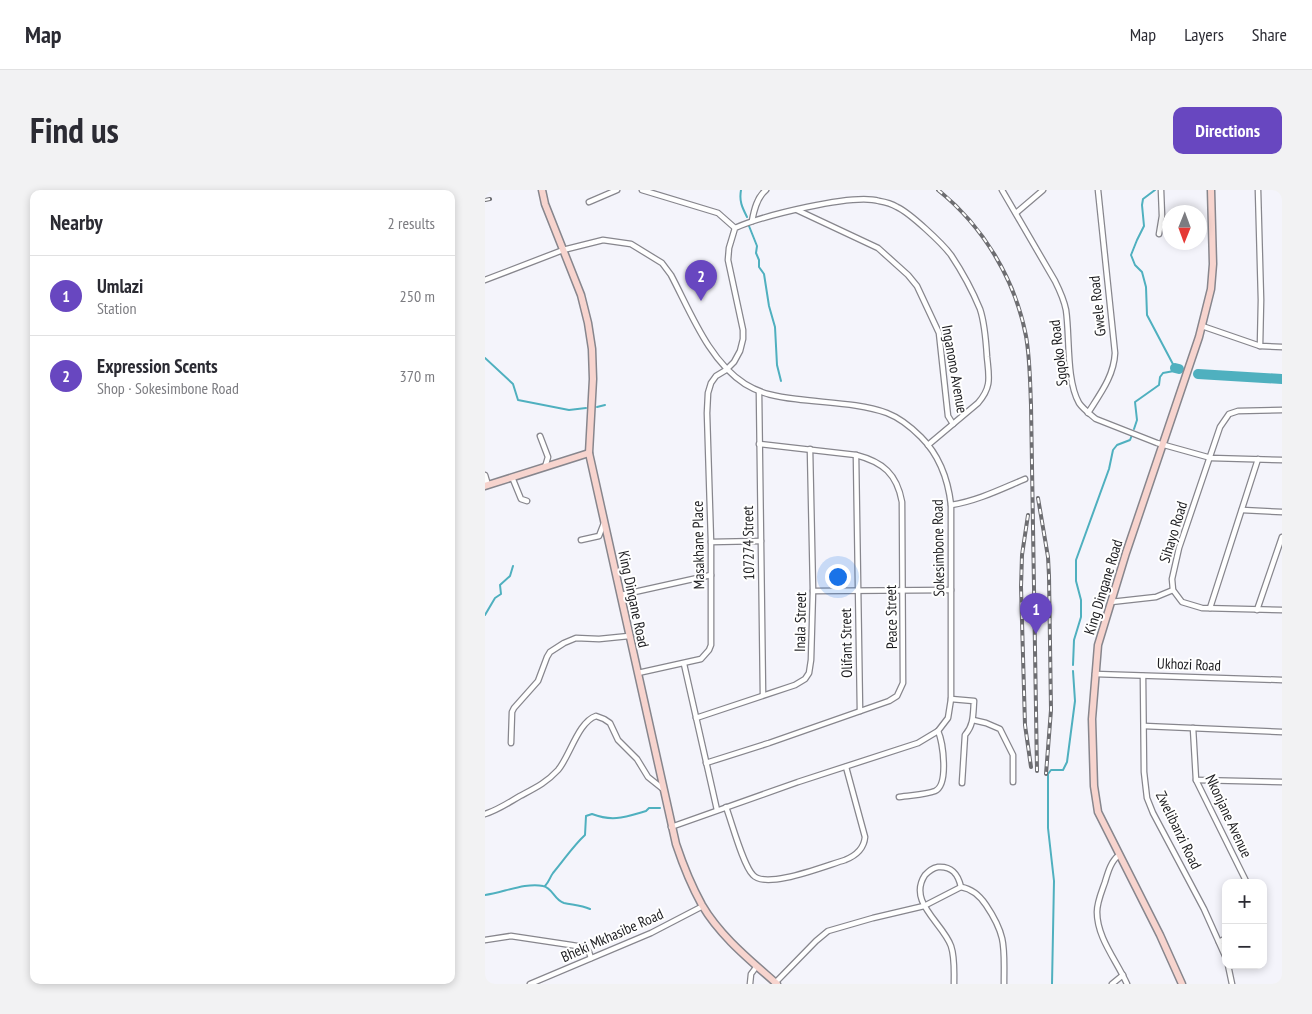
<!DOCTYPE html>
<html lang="en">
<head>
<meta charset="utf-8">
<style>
  :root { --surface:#fff; --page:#f2f2f3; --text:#2b2b33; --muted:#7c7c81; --line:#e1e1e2; --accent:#6847c0 }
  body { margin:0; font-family:"PT Sans Narrow",sans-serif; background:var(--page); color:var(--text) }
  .controls { position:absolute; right:15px; bottom:15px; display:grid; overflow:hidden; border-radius:10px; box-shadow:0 2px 8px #0003 }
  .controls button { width:45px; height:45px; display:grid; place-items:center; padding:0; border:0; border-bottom:1px solid var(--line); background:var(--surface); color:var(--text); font:25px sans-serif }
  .compass { position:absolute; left:677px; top:15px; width:45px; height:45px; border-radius:50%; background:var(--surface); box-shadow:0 2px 8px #0003; rotate:181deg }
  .you { position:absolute; left:352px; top:386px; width:18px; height:18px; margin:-12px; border:4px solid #fff; border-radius:50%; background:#1a73e8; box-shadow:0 0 0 8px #1a73e833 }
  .badge { display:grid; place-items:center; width:32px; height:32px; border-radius:50%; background:var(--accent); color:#fff; font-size:16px; font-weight:700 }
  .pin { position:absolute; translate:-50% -41px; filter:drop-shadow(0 1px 2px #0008) }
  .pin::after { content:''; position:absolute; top:26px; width:18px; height:15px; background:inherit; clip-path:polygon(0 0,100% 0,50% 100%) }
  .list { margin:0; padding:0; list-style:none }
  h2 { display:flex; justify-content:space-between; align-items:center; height:65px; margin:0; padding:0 20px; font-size:21px }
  h2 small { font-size:16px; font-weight:400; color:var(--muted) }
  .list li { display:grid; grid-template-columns:32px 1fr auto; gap:15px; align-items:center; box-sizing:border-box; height:80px; padding:0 20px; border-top:1px solid var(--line) }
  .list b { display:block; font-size:19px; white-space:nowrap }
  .list p { margin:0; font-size:16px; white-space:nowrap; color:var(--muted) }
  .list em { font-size:16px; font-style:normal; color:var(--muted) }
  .map { position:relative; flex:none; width:797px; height:794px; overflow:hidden; border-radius:10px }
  header { display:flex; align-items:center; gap:30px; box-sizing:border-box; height:70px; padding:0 25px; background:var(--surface); border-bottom:1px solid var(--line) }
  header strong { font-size:24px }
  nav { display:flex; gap:28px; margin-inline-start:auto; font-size:18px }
  .intro { display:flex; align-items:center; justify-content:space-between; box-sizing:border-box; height:120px; padding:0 30px }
  h1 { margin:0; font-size:35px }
  .button { padding:12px 22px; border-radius:10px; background:var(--accent); color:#fff; font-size:18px; font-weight:700 }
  main { display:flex; gap:30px; padding:0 30px }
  aside { flex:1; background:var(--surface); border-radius:10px; box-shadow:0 2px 8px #0003 }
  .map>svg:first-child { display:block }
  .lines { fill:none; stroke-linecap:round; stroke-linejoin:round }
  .stream { stroke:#4fb0bf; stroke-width:2 }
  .river { stroke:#4fb0bf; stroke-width:10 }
  .street-casing { stroke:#87868d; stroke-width:7 }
  .secondary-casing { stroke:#87868d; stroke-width:9 }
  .street { stroke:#fff; stroke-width:4.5 }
  .secondary { stroke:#f7d4ce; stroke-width:6 }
  .rail-casing { stroke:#6d6d71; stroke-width:4 }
  .rail { stroke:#fff; stroke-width:2; stroke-dasharray:5.5; stroke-linecap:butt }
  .labels { text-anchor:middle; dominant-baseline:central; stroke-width:4; stroke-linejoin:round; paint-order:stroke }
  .street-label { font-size:15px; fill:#1d1d20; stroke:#fff }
</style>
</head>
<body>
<header>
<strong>Map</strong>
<nav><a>Map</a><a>Layers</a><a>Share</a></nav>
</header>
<div class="intro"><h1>Find us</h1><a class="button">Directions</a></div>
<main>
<aside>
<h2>Nearby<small>2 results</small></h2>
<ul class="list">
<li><span class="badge">1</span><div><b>Umlazi</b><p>Station</p></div><em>250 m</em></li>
<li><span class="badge">2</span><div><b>Expression Scents</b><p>Shop · Sokesimbone Road</p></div><em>370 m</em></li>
</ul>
</aside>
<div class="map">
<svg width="797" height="794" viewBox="0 0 797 794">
  <rect width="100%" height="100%" fill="#f4f4fb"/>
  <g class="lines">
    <g class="stream">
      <path d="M 256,0 C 254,11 257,17 262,27"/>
      <path d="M 264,36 L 272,56 L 271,63 L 274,70 L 274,77 L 279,84 L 284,116 L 290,137 L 292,175 L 296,191"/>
      <path d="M 0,168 L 28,194 L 33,210 L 84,220 L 101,218"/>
      <path d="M 112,217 L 120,215"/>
      <path d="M 649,239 L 652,230 L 650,212 L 674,195 L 675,187 L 678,183 L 689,181 L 690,178 L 662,125 L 661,97 L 657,82 L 650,75 L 646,65 L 652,50 L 659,36 L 657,15 L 658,9 L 670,0"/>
      <path d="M 0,425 L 10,408 L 16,404 L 15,395 L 25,386 L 28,376"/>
      <path d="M 588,475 L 589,450 L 596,427 L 596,410 L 591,391 L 591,370 L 624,279 L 628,260 L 632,255 L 645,250 L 647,245"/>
      <path d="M 60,696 C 64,692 65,687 68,683 C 79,670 88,656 100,645 L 101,626 L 107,624 C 128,632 140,627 161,621 L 164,618 L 175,618"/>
      <path d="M 0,705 C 17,703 41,692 58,696 C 68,698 69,710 79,713 C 88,715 96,715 105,719"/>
      <path d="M 567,794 L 569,691 L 563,638 L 563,584 L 566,580 L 578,580 L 582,572 L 590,511 L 588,481"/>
    </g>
    <g class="river">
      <path d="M 690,178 L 694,179"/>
      <path d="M 713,184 L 797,189"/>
    </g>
    <defs>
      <g id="street">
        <path d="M 157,0 L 233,23 L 250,38"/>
        <path d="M 517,0 L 570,91 C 575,101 579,110 581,120 C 585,147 581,190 594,213 C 598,219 605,224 611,229 L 672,253 L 726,268 L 797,270"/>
        <path d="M 773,0 L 776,110 L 775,156"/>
        <path d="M 104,12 L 132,0"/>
        <path d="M 312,20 L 393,58 L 423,85 L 432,96 L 454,143 L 463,226 L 468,234"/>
        <path d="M 531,23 L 558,0"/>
        <path d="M 267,31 C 269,20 272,7 281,0"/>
        <path d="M 674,44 L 677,26 L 676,0"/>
        <path d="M 0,90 L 78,60 L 118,50 L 146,54 L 177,73 L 186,85 C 206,123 224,171 260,194 C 276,204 293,207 311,209 C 340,213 374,213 402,223 C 415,228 426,237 436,247 C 455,266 463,289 466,315 L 466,509 L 463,528 L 453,541 L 433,553 L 313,592 L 186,637"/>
        <path d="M 717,136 L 775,156 L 797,157"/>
        <path d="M 274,202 L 278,505"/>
        <path d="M 797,220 L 753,221 L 744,224 L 735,237 L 694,358 L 687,389 L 688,400 L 697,412 L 717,418 L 797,420"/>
        <path d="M 603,223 C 615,204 629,186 630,163 L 613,0"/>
        <path d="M 55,246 L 63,267 L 60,277"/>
        <path d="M 371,265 L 375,521"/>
        <path d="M 0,285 L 3,295"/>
        <path d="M 27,287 L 36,309 L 42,311"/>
        <path d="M 466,315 C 492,311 516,299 540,289"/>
        <path d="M 757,320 L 797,322"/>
        <path d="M 96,350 L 114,346 L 119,333"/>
        <path d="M 226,352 L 276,351"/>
        <path d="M 328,401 L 466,400"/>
        <path d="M 136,405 L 226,385"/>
        <path d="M 626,412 L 671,407 L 688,400"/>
        <path d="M 725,418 L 773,269"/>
        <path d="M 772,420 L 797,347"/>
        <path d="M 199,474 L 232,620"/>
        <path d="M 153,483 L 216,469 L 224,460 L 226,455 L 226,352 L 222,223 L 223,203 L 226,193 L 231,186 L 241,180 L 249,172 L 255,161 L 258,149 L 258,140 L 243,70 L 244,58 L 250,38 C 277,26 368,3 394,11 C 400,12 407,14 412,17 C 425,23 457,53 466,65 C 476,80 488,102 495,119 C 500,134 501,151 502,167 C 504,187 507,197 493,213 L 443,255"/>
        <path d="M 610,484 L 797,490"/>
        <path d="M 658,486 L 659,582 L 662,608 L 668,623 L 719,719 L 741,768"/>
        <path d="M 466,509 L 489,511 C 488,524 489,535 480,545 L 477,593"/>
        <path d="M 211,528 L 310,495 L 320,489 L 324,483 L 326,470 L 328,401 L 325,259"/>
        <path d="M 488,530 L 501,533 L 515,539 L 528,565 L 528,592"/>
        <path d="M 659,536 L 797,542"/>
        <path d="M 708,538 L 711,590 L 762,693"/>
        <path d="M 26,553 L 27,522 L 29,518 L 53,491 L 62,467 L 65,462 L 79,453 L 91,448 L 114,449 L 144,446"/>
        <path d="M 221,573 L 284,553 L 404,511 L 412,506 L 418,493 L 417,312 C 412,284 398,272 371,265 L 274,254"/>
        <path d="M 711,590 L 797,592"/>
        <path d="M 414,607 C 426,605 440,605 450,601 C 464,595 458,552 453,541"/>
        <path d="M 241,617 C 247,633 258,675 268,685 C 281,700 342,675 360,670 C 370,666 379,659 380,647 L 361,577"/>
        <path d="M 0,624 C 13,620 23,613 35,606 C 50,598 61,593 73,580 C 85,566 93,532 111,526 L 119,529 L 125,533 L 133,550 L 152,569 L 163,587 L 178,599"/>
        <path d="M 634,665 C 626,671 623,682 620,692 C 617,701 612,712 612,722 C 612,748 632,771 642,794"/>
        <path d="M 0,750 L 26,746 L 86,755 L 98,757 L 104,762 L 106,768"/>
        <path d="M 734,752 L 741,748"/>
        <path d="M 743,775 L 747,794"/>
        <path d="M 290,793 L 331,751 L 343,741 L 388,728 L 439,716 L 476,697 C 488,699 495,706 501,715 C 522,746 519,758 519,794"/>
        <path d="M 45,794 L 166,743 L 218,716"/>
        <path d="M 265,794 L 266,784 L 272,776"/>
        <path d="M 469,794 C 469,782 470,768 466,756 C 458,733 422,712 440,685 C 444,681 447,678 453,677 C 467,676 473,684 476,697"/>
        <path d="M 627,794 L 638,785"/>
      </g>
      <g id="secondary">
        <path d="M 57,0 L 60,14 L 96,105 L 103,133 L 107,159 L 108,189 L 104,263 L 191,654 C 198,675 206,695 217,715 C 235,746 265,770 292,794"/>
        <path d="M 0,296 L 104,263"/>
        <path d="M 697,794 L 675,745 L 613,622 L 609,596 L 607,529 L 613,455 L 641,363 L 714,147 L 726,99 L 728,74 L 726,0"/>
      </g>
    </defs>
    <use href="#street" class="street-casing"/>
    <use href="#secondary" class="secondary-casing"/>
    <use href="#street" class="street"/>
    <use href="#secondary" class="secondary"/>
    <defs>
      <g id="rail">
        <path d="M 453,0 C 498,36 530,89 541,146 C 545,169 545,192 546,215 L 552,581"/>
        <path d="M 0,10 L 5,9"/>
        <path d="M 553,308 L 563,367 L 564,386 L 566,520 L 561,584"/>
        <path d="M 543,325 L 537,365 L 536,397 L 540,535 L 546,577"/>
      </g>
    </defs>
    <use href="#rail" class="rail-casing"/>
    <use href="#rail" class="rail"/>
  </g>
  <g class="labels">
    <g class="street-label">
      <text transform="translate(612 116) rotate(-96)">Gwele Road</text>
      <text transform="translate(573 163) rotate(-97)">Sgqoko Road</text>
      <text transform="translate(470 179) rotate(80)">Inganono Avenue</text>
      <text transform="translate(688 342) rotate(-73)">Sihayo Road</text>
      <text transform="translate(263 353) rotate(-91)">107274 Street</text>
      <text transform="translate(213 355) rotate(-91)">Masakhane Place</text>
      <text transform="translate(453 358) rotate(-91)">Sokesimbone Road</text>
      <text transform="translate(618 397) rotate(-73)">King Dingane Road</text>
      <text transform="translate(149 409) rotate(78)">King Dingane Road</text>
      <text transform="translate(406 427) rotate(-91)">Peace Street</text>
      <text transform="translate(315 432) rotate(-89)">Inala Street</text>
      <text transform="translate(361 453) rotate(-91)">Olifant Street</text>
      <text transform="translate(704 474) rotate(2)">Ukhozi Road</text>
      <text transform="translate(744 626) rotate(65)">Nkonjane Avenue</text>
      <text transform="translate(694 640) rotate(64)">Zwelibanzi Road</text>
      <text transform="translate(127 745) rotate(-24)">Bheki Mkhasibe Road</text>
    </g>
  </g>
</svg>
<div class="controls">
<button>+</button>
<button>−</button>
</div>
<svg class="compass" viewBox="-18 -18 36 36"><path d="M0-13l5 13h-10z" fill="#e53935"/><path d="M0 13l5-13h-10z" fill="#7c7c81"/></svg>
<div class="you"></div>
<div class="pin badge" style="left:551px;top:444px">1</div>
<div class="pin badge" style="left:216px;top:111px">2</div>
</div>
</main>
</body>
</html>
